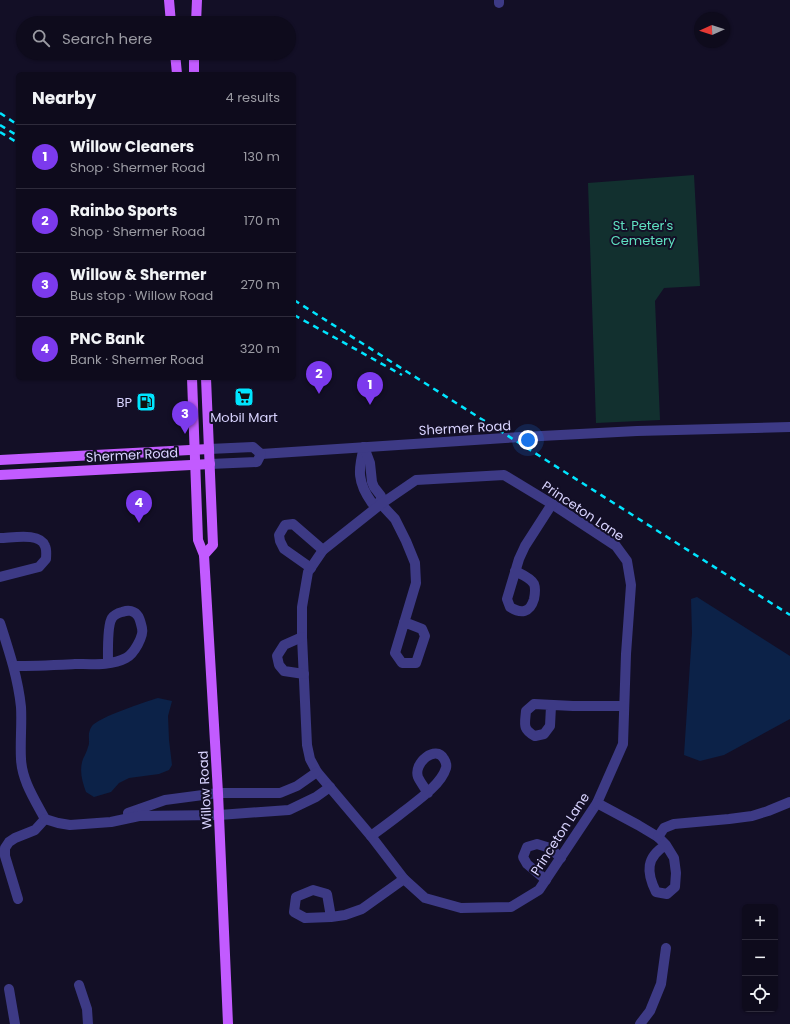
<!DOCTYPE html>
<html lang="en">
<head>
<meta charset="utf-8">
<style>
  :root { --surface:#0e0b1c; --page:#171425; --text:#f1f3f6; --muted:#9b9ba3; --line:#2e2b3b; --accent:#7c3aed }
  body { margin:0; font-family:Poppins,sans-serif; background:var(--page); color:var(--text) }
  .controls { position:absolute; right:12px; bottom:12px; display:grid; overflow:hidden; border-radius:6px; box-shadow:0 1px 3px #0004 }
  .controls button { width:36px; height:36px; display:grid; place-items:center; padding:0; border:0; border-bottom:1px solid var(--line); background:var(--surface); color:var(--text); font:20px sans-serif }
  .compass { position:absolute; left:694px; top:12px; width:36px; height:36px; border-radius:50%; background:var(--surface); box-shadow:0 1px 3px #0004; rotate:267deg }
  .you { position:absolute; left:528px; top:440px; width:14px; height:14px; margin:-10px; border:3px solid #fff; border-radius:50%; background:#1a73e8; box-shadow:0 0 0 6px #1a73e833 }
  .badge { display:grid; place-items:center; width:26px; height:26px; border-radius:50%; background:var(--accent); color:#fff; font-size:13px; font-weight:700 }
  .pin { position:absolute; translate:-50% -33px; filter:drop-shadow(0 1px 2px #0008) }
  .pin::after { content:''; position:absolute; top:21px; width:14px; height:12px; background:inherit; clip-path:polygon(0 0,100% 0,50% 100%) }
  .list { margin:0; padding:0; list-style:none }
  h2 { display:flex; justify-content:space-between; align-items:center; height:52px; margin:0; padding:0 16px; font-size:17px }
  h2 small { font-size:13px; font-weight:400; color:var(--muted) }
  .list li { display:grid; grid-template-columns:26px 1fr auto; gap:12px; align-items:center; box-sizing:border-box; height:64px; padding:0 16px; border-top:1px solid var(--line) }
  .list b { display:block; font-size:15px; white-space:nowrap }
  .list p { margin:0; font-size:13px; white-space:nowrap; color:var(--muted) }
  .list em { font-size:13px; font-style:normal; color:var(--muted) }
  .icon { flex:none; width:22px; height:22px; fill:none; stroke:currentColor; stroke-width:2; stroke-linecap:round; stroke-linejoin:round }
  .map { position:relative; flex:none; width:790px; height:1024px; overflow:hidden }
  .search { position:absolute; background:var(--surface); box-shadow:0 1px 3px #0004; left:16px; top:16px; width:280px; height:44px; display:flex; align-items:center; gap:10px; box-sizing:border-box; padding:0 14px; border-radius:22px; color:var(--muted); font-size:15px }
  .panel { position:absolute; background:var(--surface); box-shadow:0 1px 3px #0004; left:16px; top:72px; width:280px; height:308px; border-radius:6px }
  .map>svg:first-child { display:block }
  .green { fill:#12302f }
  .water { fill:#0c2248 }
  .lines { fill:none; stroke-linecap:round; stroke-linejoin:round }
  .minor { stroke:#3d3a85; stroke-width:10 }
  .major { stroke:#c25bff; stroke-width:10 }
  .rail { stroke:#00e5ff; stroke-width:2.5; stroke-dasharray:6 5; stroke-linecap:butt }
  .labels { text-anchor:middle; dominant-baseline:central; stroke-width:4; stroke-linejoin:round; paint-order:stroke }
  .park-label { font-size:13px; fill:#5fe0c0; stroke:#130f26 }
  .poi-label { font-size:13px; fill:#d9d4ff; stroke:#130f26; text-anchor:end }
  .street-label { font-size:13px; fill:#d9d4ff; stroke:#130f26 }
</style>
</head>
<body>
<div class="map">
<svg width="790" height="1024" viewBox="0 0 790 1024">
  <rect width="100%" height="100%" fill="#130f26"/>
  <path class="green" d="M 694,175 L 700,286 L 664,288 L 655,301 L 660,420 L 596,423 L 588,183 Z"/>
  <g class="water">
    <path d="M 697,597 L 790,656 L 790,719 L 724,755 L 700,761 L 684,755 L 692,633 L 691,599 Z"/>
    <path d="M 158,698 L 172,701 L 168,716 L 169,740 L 172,765 L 169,770 L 159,774 L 129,778 L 119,783 L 111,792 L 94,797 L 86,792 C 82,781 79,770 83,759 C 85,755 87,751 88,747 C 91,740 86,735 92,726 C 99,717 145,702 158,698 Z"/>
  </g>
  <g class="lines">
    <g class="minor">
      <path d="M 499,0 L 499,3"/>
      <path d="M 364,447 C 358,470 357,482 372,503 L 381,504 L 395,519 L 406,541 L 415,563 L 416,583 L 395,653 L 402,663 L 416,663 L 425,636 L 422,629 L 404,622"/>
      <path d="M 364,447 L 370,463 L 372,482 L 374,487 L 381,496 L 381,504"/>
      <path d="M 209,449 L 253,447 L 261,454 L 505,438 L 637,431 L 790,427"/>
      <path d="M 210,464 L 257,462 L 261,454"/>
      <path d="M 504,475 L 552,504 L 616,546 L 627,561 L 631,585 L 626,654 L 623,744 L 597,803 L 539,890 L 511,907 L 461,908 L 425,898 L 404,879 L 371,836 L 317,772 L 310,759 L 307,745 L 302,637 L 302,607 L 308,572 L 323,550 L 381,504 L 416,480 Z"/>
      <path d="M 0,538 C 12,538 40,532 45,546 C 47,550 46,556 46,559 L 39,567 L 0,577"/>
      <path d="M 311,568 L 284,549 L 280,541 L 279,535 L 285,525 L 293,524 L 323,550"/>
      <path d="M 515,571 C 521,574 531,578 534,584 C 536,589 535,594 534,599 C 530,613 521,614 510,607 L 507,599 L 519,559 L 525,546 L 552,504"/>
      <path d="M 0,623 C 9,651 18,678 21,707 C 22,724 20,742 21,759 C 22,781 35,800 45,819 L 35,830 L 15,838 L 9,842 L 5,848 L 5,856 L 18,899"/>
      <path d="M 302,637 L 284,645 L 277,656 L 279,665 L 284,671 L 304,674"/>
      <path d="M 14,666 C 34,666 54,665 75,664 C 91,664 111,666 126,658 C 134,654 144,636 142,628 C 140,620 139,613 131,611 C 127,610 125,611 122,612 C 118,613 114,615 112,618 C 107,625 108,653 108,663"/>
      <path d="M 551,706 L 550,726 L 544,734 L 535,736 C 522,729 525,724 526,711 L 534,704 L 573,706 L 624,706"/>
      <path d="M 597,803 L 638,825 L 658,837 L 666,845 L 674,858 L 676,873 L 675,887 L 667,894 L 656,892 C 646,872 646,857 666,845"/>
      <path d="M 128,813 L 165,800 L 218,793 L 280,793 L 297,786 L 317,772"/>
      <path d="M 45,819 L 58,823 L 70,825 L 111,822 L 139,816 L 219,815 L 289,810 L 316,797 L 330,787"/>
      <path d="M 371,836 C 382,828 393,820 403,812 C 417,801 441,785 446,768 C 447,764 446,762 444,759 C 436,744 413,763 418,777 C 420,782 425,788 428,793"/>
      <path d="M 658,837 L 664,828 L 674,824 L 729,819 L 752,816 L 768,811 L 790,802"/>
      <path d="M 546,880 L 527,864 L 523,857 L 527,847 L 537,844 L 550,848 L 561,858"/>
      <path d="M 331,917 L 305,918 L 294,912 L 296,897 L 313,890 L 327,894 L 331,917 L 345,915 L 362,909 L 404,879"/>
      <path d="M 79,985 L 87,1009 L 88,1024"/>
      <path d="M 9,989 L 15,1024"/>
      <path d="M 640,1024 L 650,1011 L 661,984 L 666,948"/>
    </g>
    <g class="major">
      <path d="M 169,0 L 171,23"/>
      <path d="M 196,23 L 197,0"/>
      <path d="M 175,53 L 177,74"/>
      <path d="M 194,53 L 194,74"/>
      <path d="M 192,378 L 198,540 L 204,555 L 218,793 L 228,1024"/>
      <path d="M 0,460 L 209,449"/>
      <path d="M 0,475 L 210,464"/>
      <path d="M 204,555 L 213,545 L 206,378"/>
    </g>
    <g class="rail">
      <path d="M 0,113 L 18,125"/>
      <path d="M 0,125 L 18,136"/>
      <path d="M 0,132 L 18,143"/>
      <path d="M 294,300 L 790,615"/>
      <path d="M 294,315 L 402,375"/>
    </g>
  </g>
  <defs>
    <symbol id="supermarket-square" viewBox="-11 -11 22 22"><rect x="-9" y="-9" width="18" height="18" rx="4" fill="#00e5ff" stroke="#130f26"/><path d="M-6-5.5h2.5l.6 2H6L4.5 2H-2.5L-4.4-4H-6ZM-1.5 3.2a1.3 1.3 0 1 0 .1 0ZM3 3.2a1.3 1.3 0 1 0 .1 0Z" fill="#111"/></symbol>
    <symbol id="fuel-square" viewBox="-11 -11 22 22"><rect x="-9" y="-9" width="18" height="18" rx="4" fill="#00e5ff" stroke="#130f26"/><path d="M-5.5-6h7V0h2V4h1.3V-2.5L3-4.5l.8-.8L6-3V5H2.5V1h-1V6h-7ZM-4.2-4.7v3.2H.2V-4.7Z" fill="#111"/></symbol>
  </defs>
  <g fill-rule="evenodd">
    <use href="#supermarket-square" x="233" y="386" width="22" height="22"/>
    <use href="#fuel-square" x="135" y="391" width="22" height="22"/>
  </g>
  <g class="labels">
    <g class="park-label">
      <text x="643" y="225">St. Peter's<tspan x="643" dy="15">Cemetery</tspan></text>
    </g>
    <g class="poi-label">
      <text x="132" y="402">BP</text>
      <text x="244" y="417" text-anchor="middle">Mobil Mart</text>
    </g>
    <g class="street-label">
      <text transform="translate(465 428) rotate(-3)">Shermer Road</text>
      <text transform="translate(132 455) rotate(-3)">Shermer Road</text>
      <text transform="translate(583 511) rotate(34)">Princeton Lane</text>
      <text transform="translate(205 790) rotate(-93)">Willow Road</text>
      <text transform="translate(560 834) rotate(-57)">Princeton Lane</text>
    </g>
  </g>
</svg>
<div class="controls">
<button>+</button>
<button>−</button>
<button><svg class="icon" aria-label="locate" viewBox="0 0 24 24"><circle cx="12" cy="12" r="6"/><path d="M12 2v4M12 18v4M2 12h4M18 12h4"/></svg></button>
</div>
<svg class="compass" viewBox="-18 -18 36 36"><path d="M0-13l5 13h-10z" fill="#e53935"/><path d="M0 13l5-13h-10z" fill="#9b9ba3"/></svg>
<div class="you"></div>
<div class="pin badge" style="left:370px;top:405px">1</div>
<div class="pin badge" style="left:319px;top:394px">2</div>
<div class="pin badge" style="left:185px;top:434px">3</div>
<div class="pin badge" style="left:139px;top:523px">4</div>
<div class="search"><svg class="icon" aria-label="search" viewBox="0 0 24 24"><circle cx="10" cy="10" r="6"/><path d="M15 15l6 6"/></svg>Search here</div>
<section class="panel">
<h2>Nearby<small>4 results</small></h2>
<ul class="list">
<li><span class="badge">1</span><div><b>Willow Cleaners</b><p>Shop · Shermer Road</p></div><em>130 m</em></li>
<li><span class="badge">2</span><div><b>Rainbo Sports</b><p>Shop · Shermer Road</p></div><em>170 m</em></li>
<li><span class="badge">3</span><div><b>Willow &amp; Shermer</b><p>Bus stop · Willow Road</p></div><em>270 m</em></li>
<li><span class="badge">4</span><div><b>PNC Bank</b><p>Bank · Shermer Road</p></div><em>320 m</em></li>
</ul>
</section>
</div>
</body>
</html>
